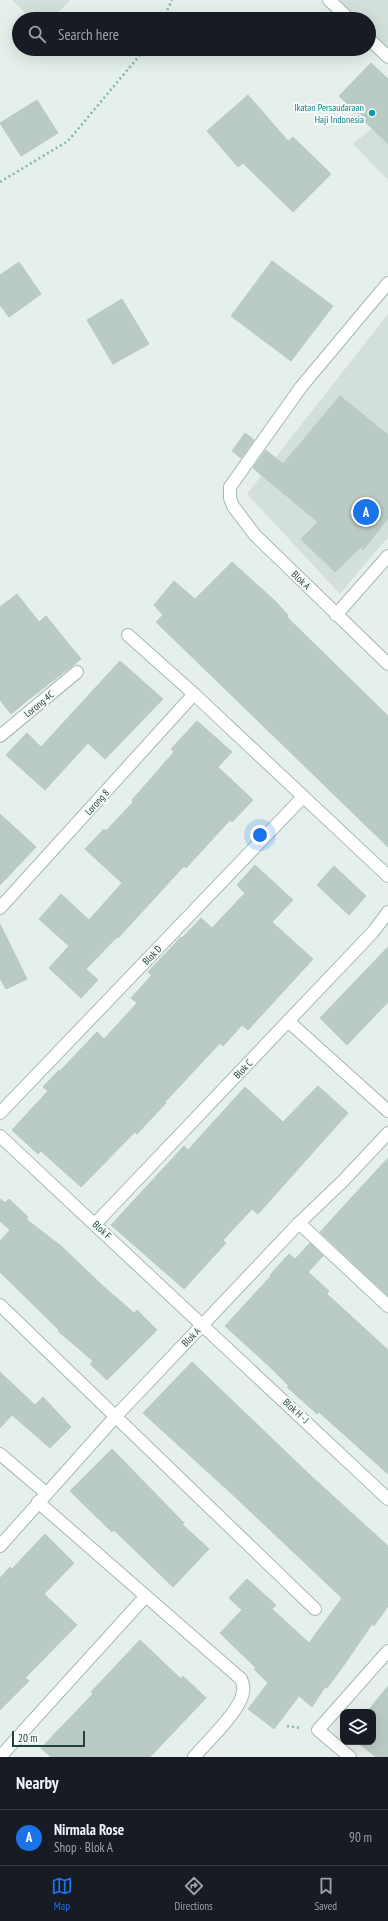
<!DOCTYPE html>
<html lang="en">
<head>
<meta charset="utf-8">
<style>
  :root { --surface:#171b24; --page:#242831; --text:#f1f3f6; --muted:#9ea1a6; --line:#363941; --accent:#1a73e8 }
  body { margin:0; font-family:"PT Sans Narrow",sans-serif; background:var(--page); color:var(--text) }
  .controls { position:absolute; right:12px; bottom:12px; display:grid; overflow:hidden; border-radius:8px; box-shadow:0 4px 16px #0002 }
  .controls button { width:36px; height:36px; display:grid; place-items:center; padding:0; border:0; border-bottom:1px solid var(--line); background:var(--surface); color:var(--text); font:20px sans-serif }
  .scale { position:absolute; left:12px; bottom:10px; width:73px; box-sizing:border-box; padding-left:4px; border:2px solid #22443c; border-top:0; font-size:11px; line-height:14px; white-space:nowrap; color:#22443c; -webkit-text-stroke:3px #f6fbf9; paint-order:stroke }
  .you { position:absolute; left:260px; top:835px; width:14px; height:14px; margin:-10px; border:3px solid #fff; border-radius:50%; background:#1a73e8; box-shadow:0 0 0 6px #1a73e833 }
  .badge { display:grid; place-items:center; width:26px; height:26px; border-radius:50%; background:var(--accent); color:#fff; font-size:13px; font-weight:700 }
  .pin { position:absolute; translate:-50% -50%; border:2px solid #fff; box-shadow:0 1px 4px #0006 }
  .list { margin:0; padding:0; list-style:none }
  h2 { display:flex; justify-content:space-between; align-items:center; height:52px; margin:0; padding:0 16px; font-size:17px }
  h2 small { font-size:13px; font-weight:400; color:var(--muted) }
  .list li { display:grid; grid-template-columns:26px 1fr auto; gap:12px; align-items:center; box-sizing:border-box; height:56px; padding:0 16px; border-top:1px solid var(--line) }
  .list b { display:block; font-size:15px; white-space:nowrap }
  .list p { margin:0; font-size:13px; white-space:nowrap; color:var(--muted) }
  .list em { font-size:13px; font-style:normal; color:var(--muted) }
  .icon { flex:none; width:22px; height:22px; fill:none; stroke:currentColor; stroke-width:2; stroke-linecap:round; stroke-linejoin:round }
  .map { position:relative; flex:none; width:388px; height:1757px; overflow:hidden }
  .search { position:absolute; background:var(--surface); box-shadow:0 4px 16px #0002; left:12px; right:12px; top:12px; height:44px; display:flex; align-items:center; gap:10px; box-sizing:border-box; padding:0 14px; border-radius:22px; color:var(--muted); font-size:15px }
  .sheet { height:108px; background:var(--surface) }
  nav { display:flex; justify-content:space-around; align-items:center; box-sizing:border-box; height:56px; border-top:1px solid var(--line); background:var(--surface); font-size:11px; color:var(--muted) }
  nav a { display:grid; justify-items:center; gap:2px }
  nav .on { color:var(--accent) }
  .map>svg:first-child { display:block }
  .built { fill:#d3e0da }
  .building { fill:#bacbc4; stroke:#b7cac2 }
  .lines { fill:none; stroke-linecap:round; stroke-linejoin:round }
  .street-casing { stroke:#a7b8b3; stroke-width:14 }
  .path { stroke:#83b6a7; stroke-width:2.5; stroke-dasharray:2 3; stroke-linecap:butt }
  .street { stroke:#fff; stroke-width:12 }
  .culture-dot { fill:#0f9aa8; stroke:#f6fbf9; stroke-width:1.5 }
  .labels { text-anchor:middle; dominant-baseline:central; stroke-width:4; stroke-linejoin:round; paint-order:stroke }
  .culture-label { font-size:10px; fill:#0d838f; stroke:#f6fbf9; text-anchor:end }
  .street-label { font-size:10px; fill:#22443c; stroke:#f6fbf9 }
</style>
</head>
<body>
<div class="map">
<svg width="388" height="1757" viewBox="0 0 388 1757">
  <rect width="100%" height="100%" fill="#e5efeb"/>
  <g class="built">
    <path d="M 12,0 L 70,0 L 52,19 L 32,19 Z"/>
    <path d="M 328,0 L 388,0 L 388,56 L 369,38 L 369,19 L 349,19 Z"/>
    <path d="M 388,115 L 388,180 L 353,144 Z"/>
    <path d="M 388,314 L 388,537 L 340,594 L 247,494 Z"/>
  </g>
  <g class="building">
    <path d="M 371,63 L 388,79 L 388,144 L 339,96 Z"/>
    <path d="M 248,95 L 288,141 L 293,137 L 331,174 L 293,212 L 243,163 L 238,167 L 207,131 Z"/>
    <path d="M 37,100 L 58,133 L 21,156 L 0,123 Z"/>
    <path d="M 272,261 L 333,306 L 291,361 L 231,316 Z"/>
    <path d="M 19,262 L 41,294 L 9,317 L 0,305 L 0,275 Z"/>
    <path d="M 122,299 L 149,344 L 113,364 L 87,320 Z"/>
    <path d="M 340,396 L 388,435 L 388,518 L 363,550 L 361,547 L 335,572 L 301,539 L 318,522 L 253,468 L 266,450 L 283,464 Z"/>
    <path d="M 245,433 L 254,440 L 241,458 L 232,451 Z"/>
    <path d="M 232,562 L 274,600 L 288,615 L 287,617 L 388,716 L 388,847 L 156,622 L 163,615 L 154,605 L 174,581 L 195,599 Z"/>
    <path d="M 17,594 L 39,622 L 46,616 L 81,659 L 28,700 L 11,714 L 0,700 L 0,607 Z"/>
    <path d="M 120,661 L 163,699 L 105,759 L 88,743 L 45,790 L 6,755 L 27,733 L 41,747 Z"/>
    <path d="M 197,721 L 232,752 L 218,767 L 253,800 L 232,822 L 230,820 L 186,868 L 184,866 L 118,938 L 117,937 L 86,969 L 98,980 L 81,998 L 49,968 L 69,946 L 39,919 L 61,894 L 89,920 L 122,883 L 85,849 L 104,829 L 106,831 L 133,802 L 132,800 L 174,752 L 171,749 Z"/>
    <path d="M 0,814 L 36,847 L 0,885 Z"/>
    <path d="M 255,865 L 293,900 L 272,922 L 313,959 L 248,1030 L 242,1025 L 223,1046 L 220,1043 L 165,1102 L 166,1103 L 137,1134 L 135,1132 L 81,1187 L 41,1151 L 38,1154 L 12,1130 L 48,1091 L 43,1087 L 59,1070 L 60,1071 L 97,1032 L 104,1039 L 137,1003 L 131,998 L 152,975 L 148,972 L 181,937 L 182,938 L 201,918 L 212,928 L 245,893 L 237,885 Z"/>
    <path d="M 334,866 L 366,896 L 349,915 L 317,885 Z"/>
    <path d="M 0,924 L 27,979 L 6,989 L 0,978 Z"/>
    <path d="M 388,947 L 388,1002 L 347,1045 L 320,1018 Z"/>
    <path d="M 318,1086 L 348,1113 L 258,1214 L 252,1209 L 223,1240 L 226,1243 L 184,1289 L 111,1225 L 184,1146 L 188,1150 L 245,1087 L 283,1122 Z"/>
    <path d="M 388,1158 L 388,1296 L 320,1232 Z"/>
    <path d="M 0,1199 L 5,1203 L 9,1199 L 28,1217 L 26,1219 L 61,1246 L 103,1286 L 134,1313 L 137,1310 L 157,1330 L 107,1380 L 90,1364 L 93,1361 L 58,1331 L 59,1330 L 0,1272 L 0,1241 L 10,1230 L 0,1221 Z"/>
    <path d="M 310,1243 L 323,1256 L 308,1272 L 329,1291 L 327,1294 L 388,1350 L 388,1474 L 319,1412 L 317,1414 L 287,1387 L 289,1386 L 269,1366 L 225,1326 L 271,1276 L 270,1275 L 289,1254 L 295,1259 Z"/>
    <path d="M 192,1362 L 310,1475 L 388,1546 L 388,1606 L 374,1626 L 372,1624 L 344,1665 L 327,1688 L 325,1687 L 312,1707 L 299,1696 L 274,1729 L 248,1709 L 268,1683 L 254,1669 L 256,1668 L 220,1633 L 242,1610 L 229,1598 L 247,1579 L 276,1605 L 272,1609 L 309,1643 L 342,1598 L 232,1494 L 143,1413 Z"/>
    <path d="M 0,1372 L 35,1405 L 43,1397 L 71,1427 L 50,1448 L 12,1415 L 0,1428 Z"/>
    <path d="M 112,1449 L 184,1523 L 182,1524 L 209,1549 L 173,1587 L 114,1530 L 112,1532 L 70,1491 Z"/>
    <path d="M 45,1534 L 74,1563 L 44,1594 L 77,1625 L 25,1678 L 29,1681 L 0,1710 L 0,1578 L 10,1567 L 12,1569 Z"/>
    <path d="M 140,1640 L 181,1679 L 183,1676 L 206,1698 L 150,1757 L 51,1757 L 41,1748 L 93,1694 L 91,1692 Z"/>
    <path d="M 388,1686 L 388,1757 L 376,1757 L 357,1742 L 373,1742 L 373,1712 L 367,1712 Z"/>
  </g>
  <g class="lines">
    <defs>
      <g id="street">
        <path d="M 329,0 L 349,19"/>
        <path d="M 369,39 L 388,57"/>
        <path d="M 388,283 L 301,387 L 230,487 L 230,498 L 233,506 L 255,535 L 388,664"/>
        <path d="M 336,615 L 388,556"/>
        <path d="M 128,635 L 194,694 L 388,876"/>
        <path d="M 0,736 L 77,672"/>
        <path d="M 0,908 L 194,694"/>
        <path d="M 288,1021 L 388,1111"/>
        <path d="M 0,1113 L 303,797"/>
        <path d="M 0,1136 L 388,1499"/>
        <path d="M 299,1223 L 388,1306"/>
        <path d="M 95,1224 L 373,932 L 388,912"/>
        <path d="M 0,1305 L 315,1609"/>
        <path d="M 0,1454 L 46,1493"/>
        <path d="M 38,1502 L 241,1679 C 243,1683 244,1687 243,1692 C 241,1710 206,1743 194,1757"/>
        <path d="M 0,1546 L 116,1416 L 299,1223 L 343,1181 L 388,1133"/>
        <path d="M 0,1757 L 145,1597"/>
        <path d="M 350,1757 L 318,1730 L 388,1651"/>
      </g>
    </defs>
    <use href="#street" class="street-casing"/>
    <g class="path">
      <path d="M 163,19 L 172,0"/>
      <path d="M 0,182 L 68,141 L 145,49"/>
      <path d="M 287,1726 L 300,1728"/>
    </g>
    <use href="#street" class="street"/>
  </g>
  <circle class="culture-dot" cx="372" cy="113" r="4"/>
  <g class="labels">
    <g class="culture-label">
      <text x="364" y="107">Ikatan Persaudaraan<tspan x="364" dy="12">Haji Indonesia</tspan></text>
    </g>
    <g class="street-label">
      <text transform="translate(301 580) rotate(44)">Blok A</text>
      <text transform="translate(39 704) rotate(-39)">Lorong 4C</text>
      <text transform="translate(97 802) rotate(-48)">Lorong 8</text>
      <text transform="translate(152 955) rotate(-46)">Blok D</text>
      <text transform="translate(243 1069) rotate(-46)">Blok C</text>
      <text transform="translate(102 1230) rotate(43)">Blok F</text>
      <text transform="translate(191 1337) rotate(-46)">Blok A</text>
      <text transform="translate(296 1411) rotate(43)">Blok H - J</text>
    </g>
  </g>
</svg>
<div class="controls">
<button><svg class="icon" aria-label="layers" viewBox="0 0 24 24"><path d="M12 4l9 5-9 5-9-5zM3 14l9 5 9-5"/></svg></button>
</div>
<div class="scale">20 m</div>
<div class="you"></div>
<div class="pin badge" style="left:366px;top:512px">A</div>
<div class="search"><svg class="icon" aria-label="search" viewBox="0 0 24 24"><circle cx="10" cy="10" r="6"/><path d="M15 15l6 6"/></svg>Search here</div>
</div>
<section class="sheet">
<h2>Nearby<small></small></h2>
<ul class="list">
<li><span class="badge">A</span><div><b>Nirmala Rose</b><p>Shop · Blok A</p></div><em>90 m</em></li>
</ul>
</section>
<nav>
<a class="on"><svg class="icon" aria-label="map" viewBox="0 0 24 24"><path d="M3 6l6-2 6 2 6-2v14l-6 2-6-2-6 2zM9 4v14M15 6v14"/></svg>Map</a>
<a><svg class="icon" aria-label="directions" viewBox="0 0 24 24"><path d="M12 3l9 9-9 9-9-9zM9 14v-3h6M13 9l2 2-2 2"/></svg>Directions</a>
<a><svg class="icon" aria-label="saved" viewBox="0 0 24 24"><path d="M7 4h10v16l-5-4-5 4z"/></svg>Saved</a>
</nav>
</body>
</html>
